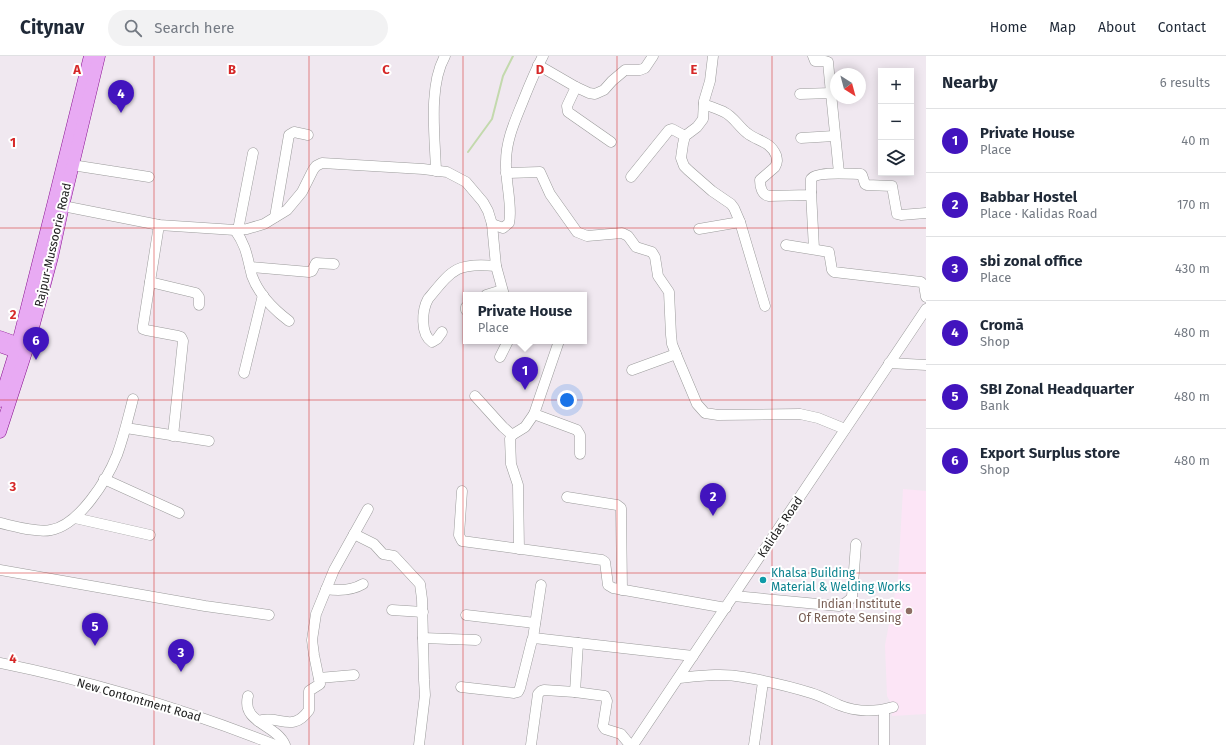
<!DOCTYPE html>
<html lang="en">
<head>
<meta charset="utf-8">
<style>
  :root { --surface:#fff; --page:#f2f2f3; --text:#1f2937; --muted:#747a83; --line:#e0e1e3; --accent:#4214be }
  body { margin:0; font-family:"Fira Sans",sans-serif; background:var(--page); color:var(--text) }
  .controls { position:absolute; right:12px; top:12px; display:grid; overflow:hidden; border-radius:0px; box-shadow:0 2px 10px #0003 }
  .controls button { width:36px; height:36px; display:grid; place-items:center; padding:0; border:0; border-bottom:1px solid var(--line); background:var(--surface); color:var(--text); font:20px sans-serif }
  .compass { position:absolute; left:830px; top:12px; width:36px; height:36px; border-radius:50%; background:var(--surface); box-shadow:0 2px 10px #0003; rotate:144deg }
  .you { position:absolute; left:567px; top:344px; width:14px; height:14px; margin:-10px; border:3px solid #fff; border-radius:50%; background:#1a73e8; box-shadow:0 0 0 6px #1a73e833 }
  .badge { display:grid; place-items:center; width:26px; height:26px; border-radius:50%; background:var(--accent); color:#fff; font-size:13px; font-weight:700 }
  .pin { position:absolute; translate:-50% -33px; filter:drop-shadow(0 1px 2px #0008) }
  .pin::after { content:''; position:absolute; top:21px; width:14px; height:12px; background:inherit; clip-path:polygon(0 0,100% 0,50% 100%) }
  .popup { position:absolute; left:463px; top:236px; width:124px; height:52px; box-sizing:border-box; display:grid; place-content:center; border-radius:0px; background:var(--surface); filter:drop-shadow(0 1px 3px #0005); font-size:13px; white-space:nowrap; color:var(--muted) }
  .popup b { font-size:15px; color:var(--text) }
  .popup::after { content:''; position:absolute; left:50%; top:100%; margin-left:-8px; border:8px solid transparent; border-top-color:var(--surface) }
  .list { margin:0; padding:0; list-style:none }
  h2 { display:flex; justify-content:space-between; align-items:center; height:52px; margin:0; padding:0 16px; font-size:17px }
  h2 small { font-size:13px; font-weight:400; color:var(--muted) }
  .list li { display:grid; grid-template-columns:26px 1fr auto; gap:12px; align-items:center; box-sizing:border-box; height:64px; padding:0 16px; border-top:1px solid var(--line) }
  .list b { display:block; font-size:15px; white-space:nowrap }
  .list p { margin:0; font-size:13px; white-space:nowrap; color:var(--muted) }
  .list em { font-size:13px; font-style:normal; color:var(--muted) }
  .icon { flex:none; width:22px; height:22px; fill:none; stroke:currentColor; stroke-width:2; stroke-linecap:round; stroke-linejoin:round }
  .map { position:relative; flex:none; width:926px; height:689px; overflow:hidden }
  header { display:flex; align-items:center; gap:24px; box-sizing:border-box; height:56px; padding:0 20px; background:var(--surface); border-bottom:1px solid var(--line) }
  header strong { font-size:19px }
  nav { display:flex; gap:22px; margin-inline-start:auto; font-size:14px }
  .search { width:280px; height:36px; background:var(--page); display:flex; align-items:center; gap:10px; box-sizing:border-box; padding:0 14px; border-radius:22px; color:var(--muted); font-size:15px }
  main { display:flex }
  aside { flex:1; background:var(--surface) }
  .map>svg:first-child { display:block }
  .education { fill:#fce5f6 }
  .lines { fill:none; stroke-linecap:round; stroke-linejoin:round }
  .stream { stroke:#c3d9ad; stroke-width:2 }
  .minor-casing { stroke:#9b9b9b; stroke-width:11 }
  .major-casing { stroke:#870f8f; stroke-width:13 }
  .minor { stroke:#fff; stroke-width:10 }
  .major { stroke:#e8aaf3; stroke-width:12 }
  .grid { fill:none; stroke:#d62828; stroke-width:1; stroke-opacity:0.55 }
  .culture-dot { fill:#0f9aa8; stroke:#fff; stroke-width:1.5 }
  .education-dot { fill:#8d6e63; stroke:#fff; stroke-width:1.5 }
  .labels { text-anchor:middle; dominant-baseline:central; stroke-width:4; stroke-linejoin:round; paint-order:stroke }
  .street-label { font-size:12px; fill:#212121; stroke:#fff }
  .culture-label { font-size:12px; fill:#0d838f; stroke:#fff; text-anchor:start }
  .education-label { font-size:12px; fill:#785e54; stroke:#fff; text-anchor:end }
  .grid-label { font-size:13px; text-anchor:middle; font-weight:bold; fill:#d62828; stroke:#fff; stroke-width:4; stroke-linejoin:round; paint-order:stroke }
</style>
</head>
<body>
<header>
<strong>Citynav</strong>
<div class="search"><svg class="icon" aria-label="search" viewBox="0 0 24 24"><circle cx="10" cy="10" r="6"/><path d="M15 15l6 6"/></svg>Search here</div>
<nav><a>Home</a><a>Map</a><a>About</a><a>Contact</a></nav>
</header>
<main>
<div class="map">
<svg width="926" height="689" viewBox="0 0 926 689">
  <rect width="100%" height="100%" fill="#f0e8f0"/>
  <path class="education" d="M 903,433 L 926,435 L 926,658 L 892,660 L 893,651 L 887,640 L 885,589 L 898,521 Z"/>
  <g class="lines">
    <path class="stream" d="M 468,96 L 492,63 L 503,20 L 513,0"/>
    <defs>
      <g id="minor">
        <path d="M 713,0 L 710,25 L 704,45 L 703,63 L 697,71 L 685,80 L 683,88 L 681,102 L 684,110 L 688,114 L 712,135 L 731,148 L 734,152 L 740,166 L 765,250"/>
        <path d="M 813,0 L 815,5 L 825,5 L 828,6 L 831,37"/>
        <path d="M 538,9 L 576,31 L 589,37 L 595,38 L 604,34 L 612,25 L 625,14 L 640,14 L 645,12 L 653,0"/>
        <path d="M 576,31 L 567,50 L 568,56 L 611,86"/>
        <path d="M 800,38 L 831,37 L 839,117"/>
        <path d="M 704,48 C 711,51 718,53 724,56 C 733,60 739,71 747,77 C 757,85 770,85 776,99 C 777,103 778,106 775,111 L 760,124 C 760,131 762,139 769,140 L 809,139 L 811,136 L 811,123 C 816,115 850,118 861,118 L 862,119 L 865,128 L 867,129 L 892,130 L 897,158 L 901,159 L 926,157"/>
        <path d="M 801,82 L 834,80"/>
        <path d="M 72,109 L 149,121"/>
        <path d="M 436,115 C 435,81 428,30 445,0"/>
        <path d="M 506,117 L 540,116 L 550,138 L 577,176 L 587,180 L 622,177 L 628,180 L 636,191 L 652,196 L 655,201 L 658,220 L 669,236 L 671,279 L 672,288 L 678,303 L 697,348 L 705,357 L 718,359 L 800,358 L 818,362 L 845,373"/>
        <path d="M 631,121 L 669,74 L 672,73 L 685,80"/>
        <path d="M 811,136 L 814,193"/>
        <path d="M 63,150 L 159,169 L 235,174 L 247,173 L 264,168 L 287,154 L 302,136 L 313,114 L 316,110 L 322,107 L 423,113 L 447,116 L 466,126 L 483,146 L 488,155 L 492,168 L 496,210 L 504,239"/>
        <path d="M 275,161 L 289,79 L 294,76 L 308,79"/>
        <path d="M 492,168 L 503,172 L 509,167 C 513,152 505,124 506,106 C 506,84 515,65 523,45 C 529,30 535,15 543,0"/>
        <path d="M 159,169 L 143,270 L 143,273 L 146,274 L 178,280 L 181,281 L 183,285 L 173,380"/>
        <path d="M 699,173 L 740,166"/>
        <path d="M 235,174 C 247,191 247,201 252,220 C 259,239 273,253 289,265"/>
        <path d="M 238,174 L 253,97"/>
        <path d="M 786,189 L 829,196 L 832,214 L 834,216 L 921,226 L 924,229 L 926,241"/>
        <path d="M 250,211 L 309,216 L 312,215 L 316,207 L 334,208"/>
        <path d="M 150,226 L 196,237 L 199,241 L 199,249"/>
        <path d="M 486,239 L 502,234"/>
        <path d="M 466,254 L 466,251"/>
        <path d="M 442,276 L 437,283 L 432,286 C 420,278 422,254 428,243 C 452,214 456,206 496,210"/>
        <path d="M 500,301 L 508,285"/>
        <path d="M 889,307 L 926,309"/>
        <path d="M 632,314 L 676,298"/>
        <path d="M 244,317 L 263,239"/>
        <path d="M 475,340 L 503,371 L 512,379"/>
        <path d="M 534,358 L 577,374 L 580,379 L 580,398"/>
        <path d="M 126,372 L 209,385"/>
        <path d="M 104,423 L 179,457"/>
        <path d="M 462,435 L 459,479 L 462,485 L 602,504 L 605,506 L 608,529 L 613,532 L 726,552"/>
        <path d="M 567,441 L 617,449 L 621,452 L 622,534"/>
        <path d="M 75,462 L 150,479"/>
        <path d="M 0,467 C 14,470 37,477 51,474 C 79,469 107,424 117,399 C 124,380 128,362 133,343"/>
        <path d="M 354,478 L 374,488 L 383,498 L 394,500 L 420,528 L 422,543 L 424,624 L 425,639 L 419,689"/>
        <path d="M 519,493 L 518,429 L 511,408 L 510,383 L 512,379 L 525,371 L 534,358 L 559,285"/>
        <path d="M 0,514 L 205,550 L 269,559"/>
        <path d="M 326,533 C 339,535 351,535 363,528"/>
        <path d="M 734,540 L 839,550 C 845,548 848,546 852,541 L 856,488"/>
        <path d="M 392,554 L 423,556"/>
        <path d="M 466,559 L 535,567"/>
        <path d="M 423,582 L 476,584"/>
        <path d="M 533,582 L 541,529"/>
        <path d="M 0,607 C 94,626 186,654 275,689"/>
        <path d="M 319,622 L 354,619"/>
        <path d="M 679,622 C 700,620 722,617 743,621 C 766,625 789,630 811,637 C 821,640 830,645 839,649 C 856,656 876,656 893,651"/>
        <path d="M 461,631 L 514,637 L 518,636 L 520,632 L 532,584 L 534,582 L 693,600"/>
        <path d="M 575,636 L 578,587"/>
        <path d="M 248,640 C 241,667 276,668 285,689"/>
        <path d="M 884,654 L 884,689"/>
        <path d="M 258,665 C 279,658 292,678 309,654 L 309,635 L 320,628 L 314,599 L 312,584 L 316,558 L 334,514 L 368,453"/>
        <path d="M 531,689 L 538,638 L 541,635 L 544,634 L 575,636 L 605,640 L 607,645 L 603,670 L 605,673 L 621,678 L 630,689"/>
        <path d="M 633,689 L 926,253"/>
        <path d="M 754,689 L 763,626"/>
      </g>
      <g id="major">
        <path d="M 0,281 L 25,290"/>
        <path d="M 0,290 L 22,298"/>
        <path d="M 0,345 L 18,287 L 54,145 L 90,0"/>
        <path d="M 0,376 L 28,290 L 52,201 L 63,150 L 99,0"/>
      </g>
    </defs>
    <use href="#minor" class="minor-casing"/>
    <use href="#major" class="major-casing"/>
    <use href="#minor" class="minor"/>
    <use href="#major" class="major"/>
  </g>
  <path class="grid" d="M 154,0 L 154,689M 309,0 L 309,689M 463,0 L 463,689M 617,0 L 617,689M 772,0 L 772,689M 0,172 L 926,172M 0,344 L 926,344M 0,517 L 926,517"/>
  <circle class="culture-dot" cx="763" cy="524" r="4"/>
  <circle class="education-dot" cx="909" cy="555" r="4"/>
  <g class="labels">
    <g class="street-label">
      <text transform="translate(53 189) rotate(-77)">Rajpur-Mussoorie Road</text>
      <text transform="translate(780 471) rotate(-56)">Kalidas Road</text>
      <text transform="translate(139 644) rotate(16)">New Contontment Road</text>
    </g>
    <g class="culture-label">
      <text x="771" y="517">Khalsa Building<tspan x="771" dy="14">Material &amp; Welding Works</tspan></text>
    </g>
    <g class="education-label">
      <text x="901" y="548">Indian Institute<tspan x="901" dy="14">Of Remote Sensing</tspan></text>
    </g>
  </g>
  <g class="grid-label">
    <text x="77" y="18">A</text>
    <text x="232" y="18">B</text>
    <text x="386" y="18">C</text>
    <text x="540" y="18">D</text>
    <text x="694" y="18">E</text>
    <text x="13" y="91">1</text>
    <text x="13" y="263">2</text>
    <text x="13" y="435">3</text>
    <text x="13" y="607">4</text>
  </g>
</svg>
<div class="controls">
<button>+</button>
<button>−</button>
<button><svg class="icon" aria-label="layers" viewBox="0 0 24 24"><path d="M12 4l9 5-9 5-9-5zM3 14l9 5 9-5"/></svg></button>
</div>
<svg class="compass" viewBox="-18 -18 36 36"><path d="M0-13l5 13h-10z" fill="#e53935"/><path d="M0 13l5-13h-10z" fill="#747a83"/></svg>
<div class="you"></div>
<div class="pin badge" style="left:525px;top:334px">1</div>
<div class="popup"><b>Private House</b>Place</div>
<div class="pin badge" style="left:713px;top:460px">2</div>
<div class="pin badge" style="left:181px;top:616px">3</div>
<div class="pin badge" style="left:121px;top:57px">4</div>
<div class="pin badge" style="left:95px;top:590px">5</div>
<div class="pin badge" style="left:36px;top:304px">6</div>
</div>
<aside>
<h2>Nearby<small>6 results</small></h2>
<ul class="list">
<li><span class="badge">1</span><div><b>Private House</b><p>Place</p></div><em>40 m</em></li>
<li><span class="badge">2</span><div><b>Babbar Hostel</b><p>Place · Kalidas Road</p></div><em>170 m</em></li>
<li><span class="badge">3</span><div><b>sbi zonal office</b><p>Place</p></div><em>430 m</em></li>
<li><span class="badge">4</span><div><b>Cromā</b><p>Shop</p></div><em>480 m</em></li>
<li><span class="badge">5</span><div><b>SBI Zonal Headquarter</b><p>Bank</p></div><em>480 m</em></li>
<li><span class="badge">6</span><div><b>Export Surplus store</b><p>Shop</p></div><em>480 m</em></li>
</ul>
</aside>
</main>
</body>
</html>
